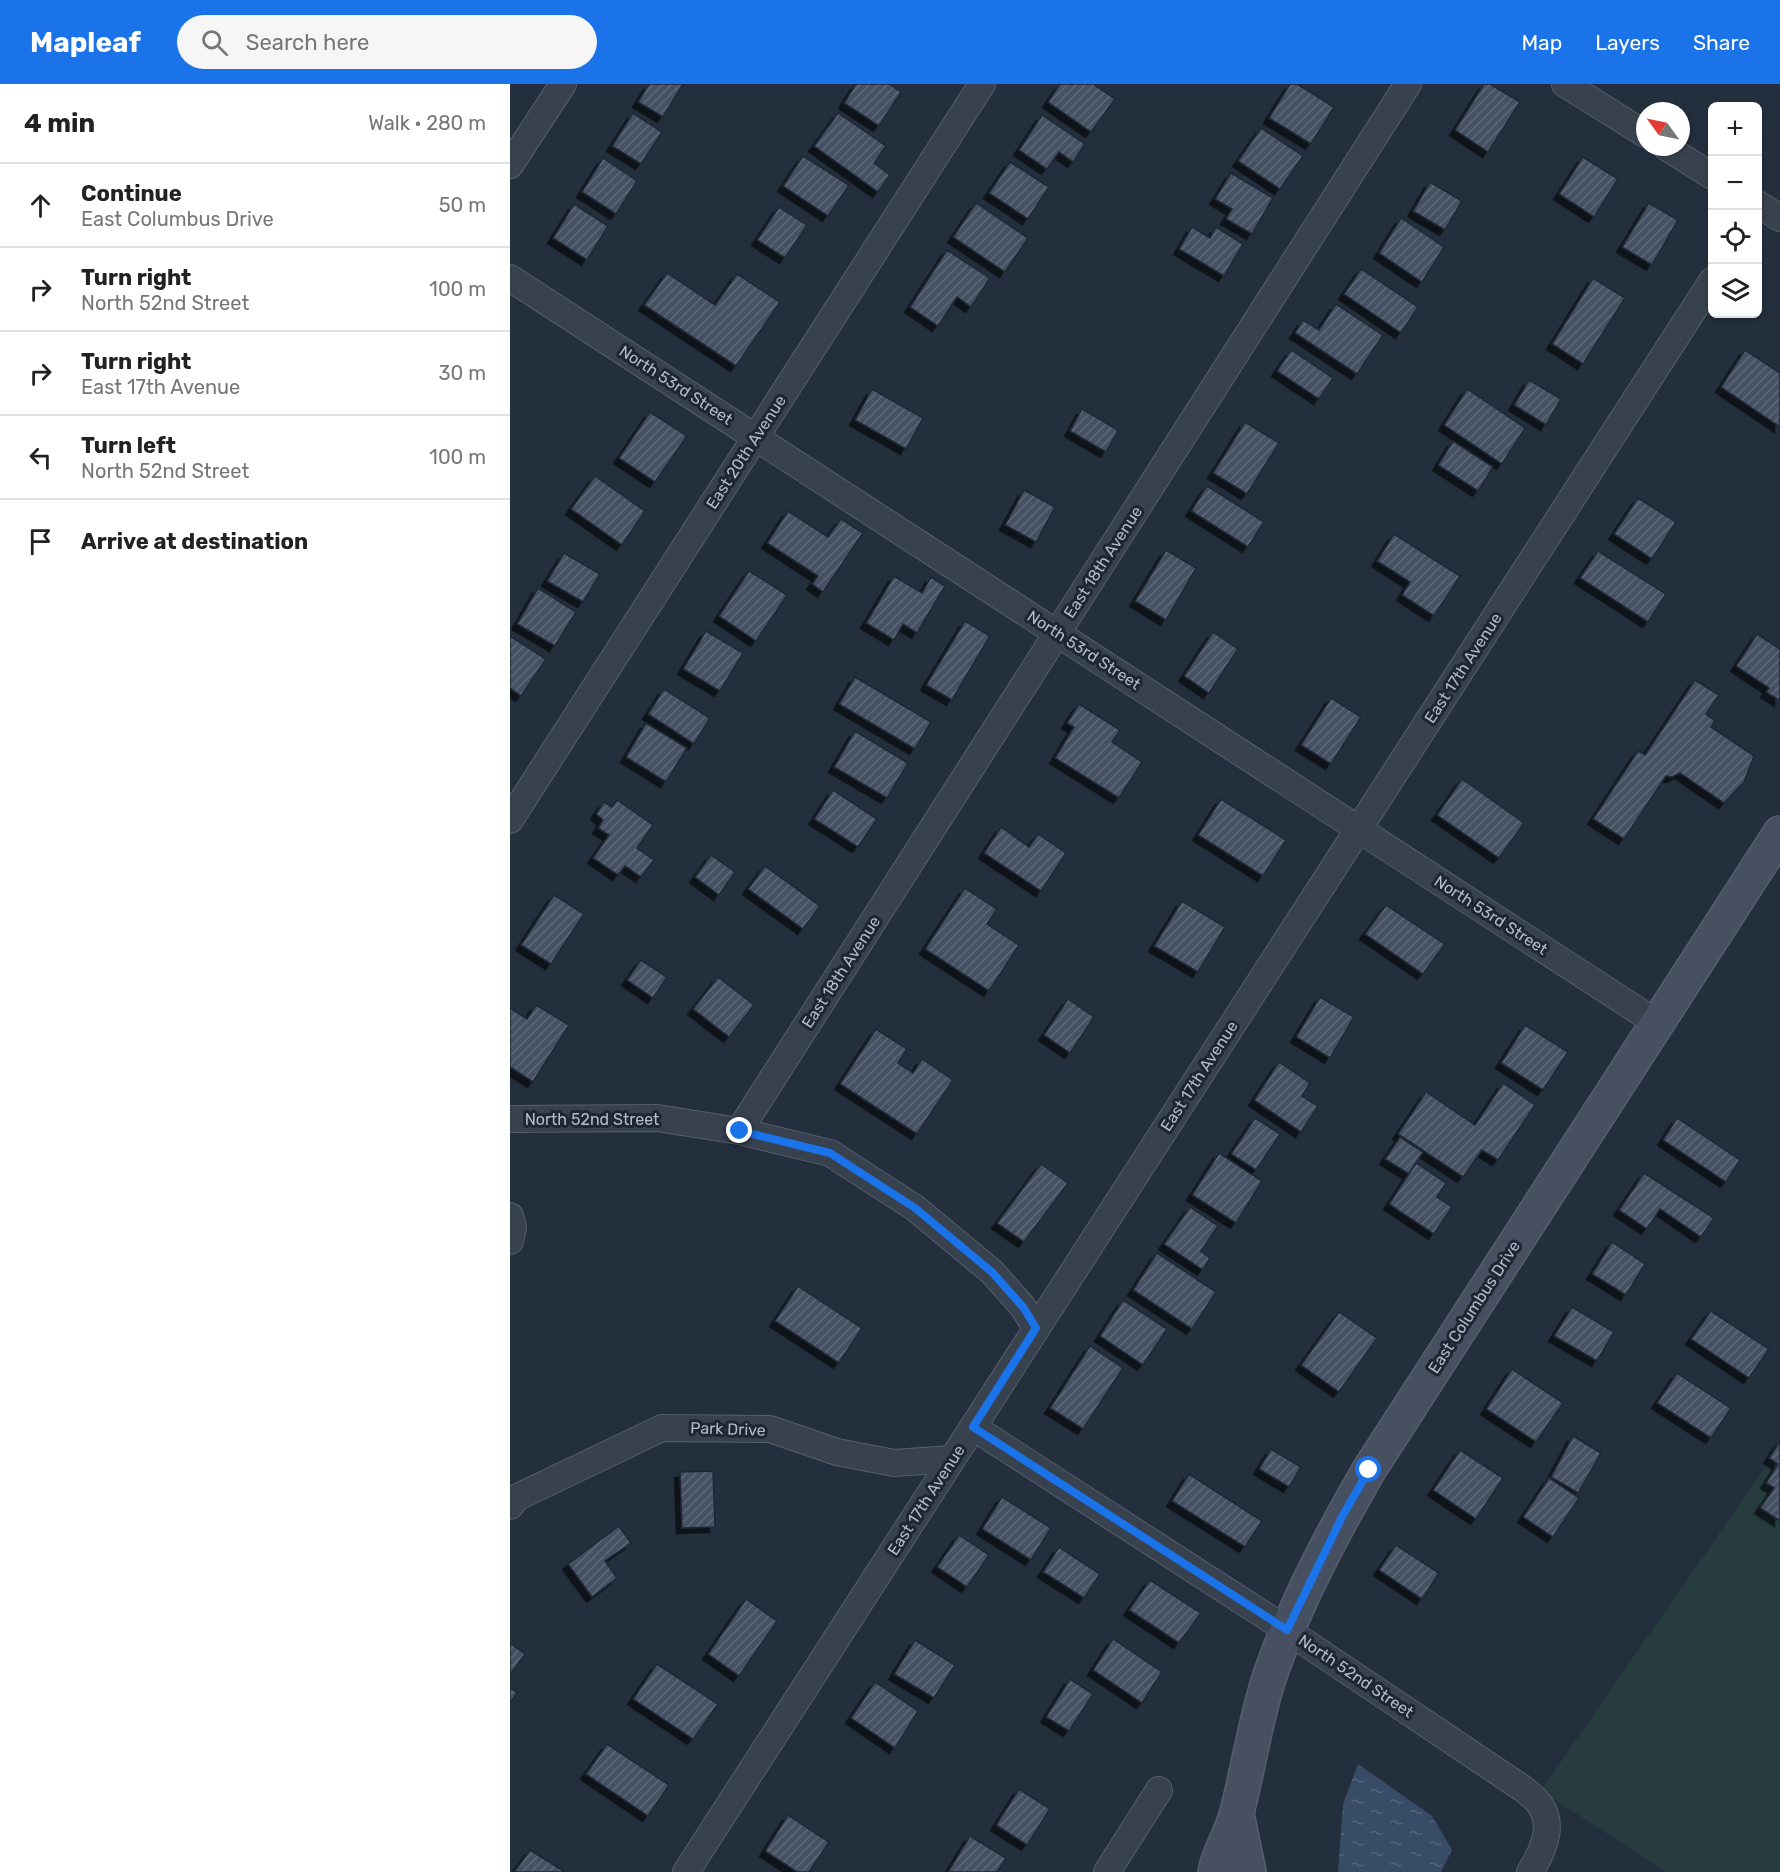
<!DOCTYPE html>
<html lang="en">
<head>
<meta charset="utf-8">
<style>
  :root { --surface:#fff; --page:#f6f6f6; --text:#222; --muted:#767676; --line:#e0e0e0; --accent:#1a73e8 }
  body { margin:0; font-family:Rubik,sans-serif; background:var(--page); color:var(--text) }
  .controls { position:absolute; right:18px; top:18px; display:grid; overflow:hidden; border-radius:9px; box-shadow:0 2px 4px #0004 }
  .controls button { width:54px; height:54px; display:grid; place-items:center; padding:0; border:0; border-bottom:2px solid var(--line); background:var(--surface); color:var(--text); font:30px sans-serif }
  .compass { position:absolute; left:1126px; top:18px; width:54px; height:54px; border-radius:50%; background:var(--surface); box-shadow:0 2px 4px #0004; rotate:303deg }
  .stop { position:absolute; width:18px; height:18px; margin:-14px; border:4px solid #1a73e8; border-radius:50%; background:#fff }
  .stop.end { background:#1a73e8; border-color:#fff; box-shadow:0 2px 6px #0008 }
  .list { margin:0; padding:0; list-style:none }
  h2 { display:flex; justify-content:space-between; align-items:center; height:78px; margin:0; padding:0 24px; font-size:26px }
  h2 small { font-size:20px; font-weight:400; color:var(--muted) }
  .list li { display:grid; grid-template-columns:39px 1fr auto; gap:18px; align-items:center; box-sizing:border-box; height:84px; padding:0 24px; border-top:2px solid var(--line) }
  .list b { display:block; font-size:22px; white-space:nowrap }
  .list p { margin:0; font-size:20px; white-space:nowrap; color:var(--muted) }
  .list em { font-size:20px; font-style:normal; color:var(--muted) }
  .icon { flex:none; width:33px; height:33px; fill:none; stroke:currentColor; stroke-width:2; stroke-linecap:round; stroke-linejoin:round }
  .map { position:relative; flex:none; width:1270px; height:1788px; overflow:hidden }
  header { display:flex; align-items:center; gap:36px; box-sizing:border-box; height:84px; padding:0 30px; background:var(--accent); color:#fff }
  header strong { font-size:28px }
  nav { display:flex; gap:33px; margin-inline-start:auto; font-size:21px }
  .search { width:420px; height:54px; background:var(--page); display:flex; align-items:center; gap:15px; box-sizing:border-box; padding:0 21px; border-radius:33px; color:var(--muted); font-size:22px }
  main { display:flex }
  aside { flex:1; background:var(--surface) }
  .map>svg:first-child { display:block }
  .green { fill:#263c3f }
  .water { fill:url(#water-ripples) }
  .building { fill:url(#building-hatch); stroke:#1f2835; stroke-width:1.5; filter:url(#shadow) }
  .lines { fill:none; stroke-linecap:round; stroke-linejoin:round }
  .street-casing { stroke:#565f6c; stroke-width:28 }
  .secondary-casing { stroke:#565f6c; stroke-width:36 }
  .street { stroke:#38414e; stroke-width:26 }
  .secondary { stroke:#465061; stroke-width:33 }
  .route { stroke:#1a73e8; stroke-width:8 }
  .labels { text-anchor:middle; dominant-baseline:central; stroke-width:6; stroke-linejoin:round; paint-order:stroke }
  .street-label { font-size:16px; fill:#b4bcc9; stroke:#1d2633 }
</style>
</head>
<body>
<header>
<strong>Mapleaf</strong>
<div class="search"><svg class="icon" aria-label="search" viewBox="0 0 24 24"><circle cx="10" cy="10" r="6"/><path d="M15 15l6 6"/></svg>Search here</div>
<nav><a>Map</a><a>Layers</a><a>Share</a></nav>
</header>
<main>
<aside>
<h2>4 min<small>Walk · 280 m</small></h2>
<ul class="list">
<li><svg class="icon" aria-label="ahead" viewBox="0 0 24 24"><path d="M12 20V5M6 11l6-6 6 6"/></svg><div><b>Continue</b><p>East Columbus Drive</p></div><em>50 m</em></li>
<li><svg class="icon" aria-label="right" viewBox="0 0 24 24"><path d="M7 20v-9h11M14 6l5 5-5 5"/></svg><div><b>Turn right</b><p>North 52nd Street</p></div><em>100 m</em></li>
<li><svg class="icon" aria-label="right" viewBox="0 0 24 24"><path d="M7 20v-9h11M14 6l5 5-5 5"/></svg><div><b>Turn right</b><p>East 17th Avenue</p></div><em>30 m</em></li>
<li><svg class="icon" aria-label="left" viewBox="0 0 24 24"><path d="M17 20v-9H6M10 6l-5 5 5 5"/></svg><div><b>Turn left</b><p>North 52nd Street</p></div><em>100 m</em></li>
<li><svg class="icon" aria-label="arrive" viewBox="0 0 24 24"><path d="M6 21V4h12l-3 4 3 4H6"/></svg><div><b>Arrive at destination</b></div></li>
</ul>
</aside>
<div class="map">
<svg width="1270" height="1788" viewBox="0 0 1270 1788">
  <defs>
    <pattern id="water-ripples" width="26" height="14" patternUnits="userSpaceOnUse" patternTransform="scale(1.5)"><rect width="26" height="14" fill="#394c67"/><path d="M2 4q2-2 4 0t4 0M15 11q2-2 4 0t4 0" fill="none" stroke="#53647b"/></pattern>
    <pattern id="building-hatch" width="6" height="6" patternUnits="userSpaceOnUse" patternTransform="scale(1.5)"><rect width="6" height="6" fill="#455162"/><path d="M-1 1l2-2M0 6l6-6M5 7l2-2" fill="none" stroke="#5d6877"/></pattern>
    <filter id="shadow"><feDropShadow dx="-5.5" dy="5.5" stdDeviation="0" flood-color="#0009"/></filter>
  </defs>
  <rect width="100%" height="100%" fill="#242f3e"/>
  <path class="green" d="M 1270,1362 L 1270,1788 L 1156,1788 L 1039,1712 L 1032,1705 Z"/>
  <path class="water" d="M 848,1680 L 922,1732 L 942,1766 L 931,1788 L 828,1788 L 833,1720 Z"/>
  <g class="building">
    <path d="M 139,0 L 173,0 L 153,33 L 128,18 Z"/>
    <path d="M 346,0 L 379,0 L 391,8 L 369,42 L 334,19 Z"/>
    <path d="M 550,0 L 583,0 L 605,15 L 581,48 L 538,18 Z"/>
    <path d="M 780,0 L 787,0 L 824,23 L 801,60 L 759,34 Z"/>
    <path d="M 974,0 L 980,0 L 1010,18 L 978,68 L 945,46 Z"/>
    <path d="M 123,29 L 152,48 L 131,80 L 102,62 Z"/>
    <path d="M 328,29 L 376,62 L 364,79 L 380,91 L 368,108 L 304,62 Z"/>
    <path d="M 532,31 L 575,60 L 563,78 L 549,68 L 537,85 L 509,66 Z"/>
    <path d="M 751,44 L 793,72 L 770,105 L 728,77 Z"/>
    <path d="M 293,72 L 339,101 L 318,132 L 273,102 Z"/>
    <path d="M 1073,73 L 1108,95 L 1084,133 L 1049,110 Z"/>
    <path d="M 93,74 L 127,97 L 106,130 L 72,108 Z"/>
    <path d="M 500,78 L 539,103 L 518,135 L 479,109 Z"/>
    <path d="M 721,89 L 763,114 L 742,150 L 716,135 L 722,125 L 705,115 Z"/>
    <path d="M 920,98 L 952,117 L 935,146 L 903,127 Z"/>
    <path d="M 466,119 L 518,154 L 495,188 L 443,153 Z"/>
    <path d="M 1139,119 L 1168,136 L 1142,181 L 1112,163 Z"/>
    <path d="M 64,120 L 98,142 L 77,176 L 43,154 Z"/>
    <path d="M 269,123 L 297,141 L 275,174 L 247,156 Z"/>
    <path d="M 891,134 L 934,163 L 912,198 L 869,169 Z"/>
    <path d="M 682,143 L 700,154 L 706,143 L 733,160 L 714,192 L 669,165 Z"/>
    <path d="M 437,166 L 480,194 L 461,223 L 447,213 L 428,242 L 400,223 Z"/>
    <path d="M 851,185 L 908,223 L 891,249 L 834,210 Z"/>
    <path d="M 157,189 L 205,221 L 227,190 L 270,218 L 226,282 L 134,221 Z"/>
    <path d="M 1083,194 L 1115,214 L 1073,280 L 1042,260 Z"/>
    <path d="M 826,220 L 873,251 L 847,290 L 785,249 L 793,236 L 809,246 Z"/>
    <path d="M 781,266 L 823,294 L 809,315 L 767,287 Z"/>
    <path d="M 1235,266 L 1270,289 L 1270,343 L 1211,303 Z"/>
    <path d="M 1019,296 L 1051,315 L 1036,341 L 1004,321 Z"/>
    <path d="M 362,305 L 413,334 L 396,365 L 345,336 Z"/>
    <path d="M 957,305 L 1015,344 L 992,380 L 934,341 Z"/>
    <path d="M 572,325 L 608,346 L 596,368 L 560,347 Z"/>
    <path d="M 140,328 L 177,352 L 145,398 L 109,374 Z"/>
    <path d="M 735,338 L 769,359 L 737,410 L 703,389 Z"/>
    <path d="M 943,357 L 983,383 L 968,407 L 928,381 Z"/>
    <path d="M 85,392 L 135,427 L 112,461 L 61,425 Z"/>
    <path d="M 697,402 L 754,438 L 738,463 L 681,427 Z"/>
    <path d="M 514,406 L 545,423 L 526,458 L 495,441 Z"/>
    <path d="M 1128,414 L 1166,438 L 1142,475 L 1104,450 Z"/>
    <path d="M 278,427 L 318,453 L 331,435 L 353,449 L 313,508 L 302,500 L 308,492 L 257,459 Z"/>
    <path d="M 884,450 L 950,492 L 924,532 L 892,511 L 900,498 L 867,477 Z"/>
    <path d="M 656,466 L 686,484 L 656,536 L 625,517 Z"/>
    <path d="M 1088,467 L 1156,510 L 1138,538 L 1070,494 Z"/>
    <path d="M 54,469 L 90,490 L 73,518 L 37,497 Z"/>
    <path d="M 239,487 L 277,511 L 246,557 L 209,532 Z"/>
    <path d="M 384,492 L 412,509 L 421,493 L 435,502 L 407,549 L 393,540 L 384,556 L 356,539 Z"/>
    <path d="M 28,504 L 66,528 L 45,562 L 7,540 Z"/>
    <path d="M 455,537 L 480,552 L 442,616 L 416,601 Z"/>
    <path d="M 196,547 L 233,569 L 210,607 L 173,585 Z"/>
    <path d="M 703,548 L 728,565 L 699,609 L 674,592 Z"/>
    <path d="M 1247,550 L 1270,565 L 1270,617 L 1256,608 L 1259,604 L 1226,582 Z"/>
    <path d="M 0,552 L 36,575 L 11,612 L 0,604 Z"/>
    <path d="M 345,593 L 421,638 L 405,665 L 329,620 Z"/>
    <path d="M 1185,596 L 1209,611 L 1196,630 L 1205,637 L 1201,643 L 1244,672 L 1234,698 L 1214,719 L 1170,689 L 1162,693 L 1156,692 L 1114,755 L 1083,735 L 1128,667 L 1135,671 Z"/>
    <path d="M 154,605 L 200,634 L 184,660 L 138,630 Z"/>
    <path d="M 821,614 L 851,633 L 821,680 L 791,661 Z"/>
    <path d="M 569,620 L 610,646 L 602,658 L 632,678 L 609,714 L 545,674 L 564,643 L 557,639 Z"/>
    <path d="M 136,639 L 177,664 L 156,698 L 116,673 Z"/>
    <path d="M 345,647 L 398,679 L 377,714 L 324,683 Z"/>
    <path d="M 952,695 L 1014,739 L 989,774 L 927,731 Z"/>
    <path d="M 323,706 L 367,735 L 348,763 L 304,735 Z"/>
    <path d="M 711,715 L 776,756 L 753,792 L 688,751 Z"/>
    <path d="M 107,716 L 143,741 L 127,764 L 144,776 L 131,793 L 115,782 L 108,791 L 83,774 L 99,751 L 88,744 L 93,736 L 86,730 L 94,718 L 102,723 Z"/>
    <path d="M 491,743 L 519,763 L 528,750 L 556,769 L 531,807 L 474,769 Z"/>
    <path d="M 201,771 L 225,788 L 209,811 L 185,793 Z"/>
    <path d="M 255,782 L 310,822 L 293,845 L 238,805 Z"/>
    <path d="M 455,804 L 487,825 L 477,840 L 509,861 L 479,907 L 415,865 Z"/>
    <path d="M 44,811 L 74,830 L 41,880 L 11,861 Z"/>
    <path d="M 672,817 L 715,843 L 688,888 L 644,862 Z"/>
    <path d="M 876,821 L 935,860 L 913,890 L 855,850 Z"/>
    <path d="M 131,876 L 157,893 L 143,914 L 117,896 Z"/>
    <path d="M 208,893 L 244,921 L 219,953 L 183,925 Z"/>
    <path d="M 810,913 L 844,933 L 820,974 L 786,953 Z"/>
    <path d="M 558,915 L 584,933 L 560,969 L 534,951 Z"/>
    <path d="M 26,921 L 59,941 L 23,998 L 0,983 L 0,924 L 17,935 Z"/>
    <path d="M 1015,941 L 1058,968 L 1033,1006 L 991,979 Z"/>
    <path d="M 366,945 L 397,965 L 388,979 L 403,989 L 412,975 L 443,996 L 407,1050 L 330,1000 Z"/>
    <path d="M 769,978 L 800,999 L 792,1012 L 808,1022 L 791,1048 L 744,1016 Z"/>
    <path d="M 993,999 L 1025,1021 L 988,1076 L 972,1066 L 953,1093 L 888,1050 L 916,1008 L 965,1041 Z"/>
    <path d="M 745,1034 L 770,1050 L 746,1086 L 721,1070 Z"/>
    <path d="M 1167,1034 L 1230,1076 L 1216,1098 L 1153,1056 Z"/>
    <path d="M 890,1053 L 913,1068 L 899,1090 L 875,1075 Z"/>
    <path d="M 709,1069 L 752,1097 L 726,1139 L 682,1111 Z"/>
    <path d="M 906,1079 L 936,1099 L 927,1113 L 942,1123 L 924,1150 L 879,1120 Z"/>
    <path d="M 531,1080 L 558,1099 L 514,1158 L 487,1139 Z"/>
    <path d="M 1134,1089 L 1204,1134 L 1191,1153 L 1150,1125 L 1137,1145 L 1109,1126 Z"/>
    <path d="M 680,1123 L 708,1142 L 691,1167 L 700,1174 L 693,1186 L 654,1160 Z"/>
    <path d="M 1102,1158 L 1135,1180 L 1116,1211 L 1082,1190 Z"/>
    <path d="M 647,1169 L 706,1208 L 682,1245 L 623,1206 Z"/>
    <path d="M 288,1202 L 352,1244 L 329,1279 L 265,1237 Z"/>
    <path d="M 613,1216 L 657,1245 L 633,1281 L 590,1252 Z"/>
    <path d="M 1062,1223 L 1104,1248 L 1087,1277 L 1044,1252 Z"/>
    <path d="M 1201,1227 L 1259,1265 L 1239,1294 L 1181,1255 Z"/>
    <path d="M 829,1228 L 867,1254 L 829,1308 L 791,1281 Z"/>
    <path d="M 580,1262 L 613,1284 L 573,1345 L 540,1324 Z"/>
    <path d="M 1002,1285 L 1053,1319 L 1026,1358 L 976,1325 Z"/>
    <path d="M 1167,1289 L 1221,1324 L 1201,1354 L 1147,1319 Z"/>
    <path d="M 1063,1352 L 1091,1369 L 1068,1409 L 1041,1393 Z"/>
    <path d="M 1270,1357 L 1270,1437 L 1250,1424 L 1264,1404 L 1256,1399 L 1268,1380 L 1259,1374 Z"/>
    <path d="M 761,1365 L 791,1383 L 779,1403 L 749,1385 Z"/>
    <path d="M 950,1366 L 993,1394 L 966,1435 L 923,1406 Z"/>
    <path d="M 203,1387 L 205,1443 L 172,1444 L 170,1388 Z"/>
    <path d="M 679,1390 L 752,1437 L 735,1463 L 662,1417 Z"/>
    <path d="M 1039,1394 L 1069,1414 L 1043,1453 L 1013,1433 Z"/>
    <path d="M 492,1413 L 541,1444 L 521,1476 L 472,1445 Z"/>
    <path d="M 109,1442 L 121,1459 L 95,1477 L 107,1494 L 82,1513 L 58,1480 Z"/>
    <path d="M 449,1451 L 479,1471 L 457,1503 L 427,1483 Z"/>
    <path d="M 886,1461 L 929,1489 L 912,1515 L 869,1486 Z"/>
    <path d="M 549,1463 L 590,1490 L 574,1514 L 533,1488 Z"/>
    <path d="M 640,1496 L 691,1529 L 669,1559 L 619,1526 Z"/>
    <path d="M 236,1515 L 267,1537 L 229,1592 L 198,1570 Z"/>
    <path d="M 603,1555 L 652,1588 L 632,1619 L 583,1586 Z"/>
    <path d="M 405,1556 L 445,1581 L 424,1614 L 384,1590 Z"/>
    <path d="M 0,1559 L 15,1570 L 0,1591 Z"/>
    <path d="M 147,1580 L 208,1620 L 183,1655 L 123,1615 Z"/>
    <path d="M 560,1595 L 583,1610 L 559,1647 L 536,1633 Z"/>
    <path d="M 365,1598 L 408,1627 L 385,1664 L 341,1634 Z"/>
    <path d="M 0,1603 L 7,1609 L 0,1619 Z"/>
    <path d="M 97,1660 L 159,1701 L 138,1732 L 76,1690 Z"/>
    <path d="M 509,1705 L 540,1725 L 517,1761 L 486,1741 Z"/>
    <path d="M 278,1731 L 319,1758 L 299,1788 L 287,1788 L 255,1767 Z"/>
    <path d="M 460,1752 L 496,1774 L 487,1788 L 438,1788 Z"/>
    <path d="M 20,1766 L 55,1788 L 4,1788 Z"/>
  </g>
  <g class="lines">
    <defs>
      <g id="street">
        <path d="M 1055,0 L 1135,50"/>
        <path d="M 1156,63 L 1202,92"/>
        <path d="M 0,81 L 53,0"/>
        <path d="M 1248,120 L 1270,134"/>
        <path d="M 0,194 L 1147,939"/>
        <path d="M 0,736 L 472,0"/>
        <path d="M 0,1035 L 147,1034 L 229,1047 L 320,1069 L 405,1124 L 482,1188 L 513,1223 L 526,1244"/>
        <path d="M 229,1047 L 898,0"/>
        <path d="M 0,1132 L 3,1143 L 0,1157"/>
        <path d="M 463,1343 L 760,1535 L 1012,1704 C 1018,1709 1026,1714 1030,1721 C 1045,1741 1032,1769 1020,1788"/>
        <path d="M 0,1422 L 6,1414 L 152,1344 L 260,1345 L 327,1368 L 384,1379 L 442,1375"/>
        <path d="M 176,1788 L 1202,197"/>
        <path d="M 597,1788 L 649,1706"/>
      </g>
      <g id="secondary">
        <path d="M 727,1730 L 739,1788"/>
        <path d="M 705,1788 C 709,1767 722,1749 727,1728 C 739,1682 745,1637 760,1591 C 785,1520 821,1452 859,1386 L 1270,749"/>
      </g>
    </defs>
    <use href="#street" class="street-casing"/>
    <use href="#secondary" class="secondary-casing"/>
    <use href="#street" class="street"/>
    <use href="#secondary" class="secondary"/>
  </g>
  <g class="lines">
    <path class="route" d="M 230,1047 L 320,1069 L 405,1124 L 482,1188 L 513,1223 L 526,1244 L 463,1343 L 777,1546 L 833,1431 L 859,1386"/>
  </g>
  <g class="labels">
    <g class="street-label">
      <text transform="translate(166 301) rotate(33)">North 53rd Street</text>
      <text transform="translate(236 368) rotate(-57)">East 20th Avenue</text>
      <text transform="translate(593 478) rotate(-57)">East 18th Avenue</text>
      <text transform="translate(574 566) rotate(33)">North 53rd Street</text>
      <text transform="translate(953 584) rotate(-57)">East 17th Avenue</text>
      <text transform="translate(981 831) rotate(33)">North 53rd Street</text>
      <text transform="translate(331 888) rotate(-57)">East 18th Avenue</text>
      <text transform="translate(689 992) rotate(-57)">East 17th Avenue</text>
      <text x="82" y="1035">North 52nd Street</text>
      <text transform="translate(964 1223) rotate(-57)">East Columbus Drive</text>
      <text transform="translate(218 1345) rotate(2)">Park Drive</text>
      <text transform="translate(416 1416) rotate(-57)">East 17th Avenue</text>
      <text transform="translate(846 1592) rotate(34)">North 52nd Street</text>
    </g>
  </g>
</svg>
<div class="controls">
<button>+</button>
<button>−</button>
<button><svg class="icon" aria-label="locate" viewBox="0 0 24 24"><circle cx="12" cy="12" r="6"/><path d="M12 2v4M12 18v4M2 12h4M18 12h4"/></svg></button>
<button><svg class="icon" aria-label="layers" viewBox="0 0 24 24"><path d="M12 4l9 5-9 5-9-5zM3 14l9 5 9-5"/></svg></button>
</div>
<svg class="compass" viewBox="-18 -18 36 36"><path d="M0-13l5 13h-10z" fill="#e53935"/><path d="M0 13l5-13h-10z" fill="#767676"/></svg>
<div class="stop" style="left:859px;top:1386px"></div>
<div class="stop end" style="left:230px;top:1047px"></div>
</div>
</main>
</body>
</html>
